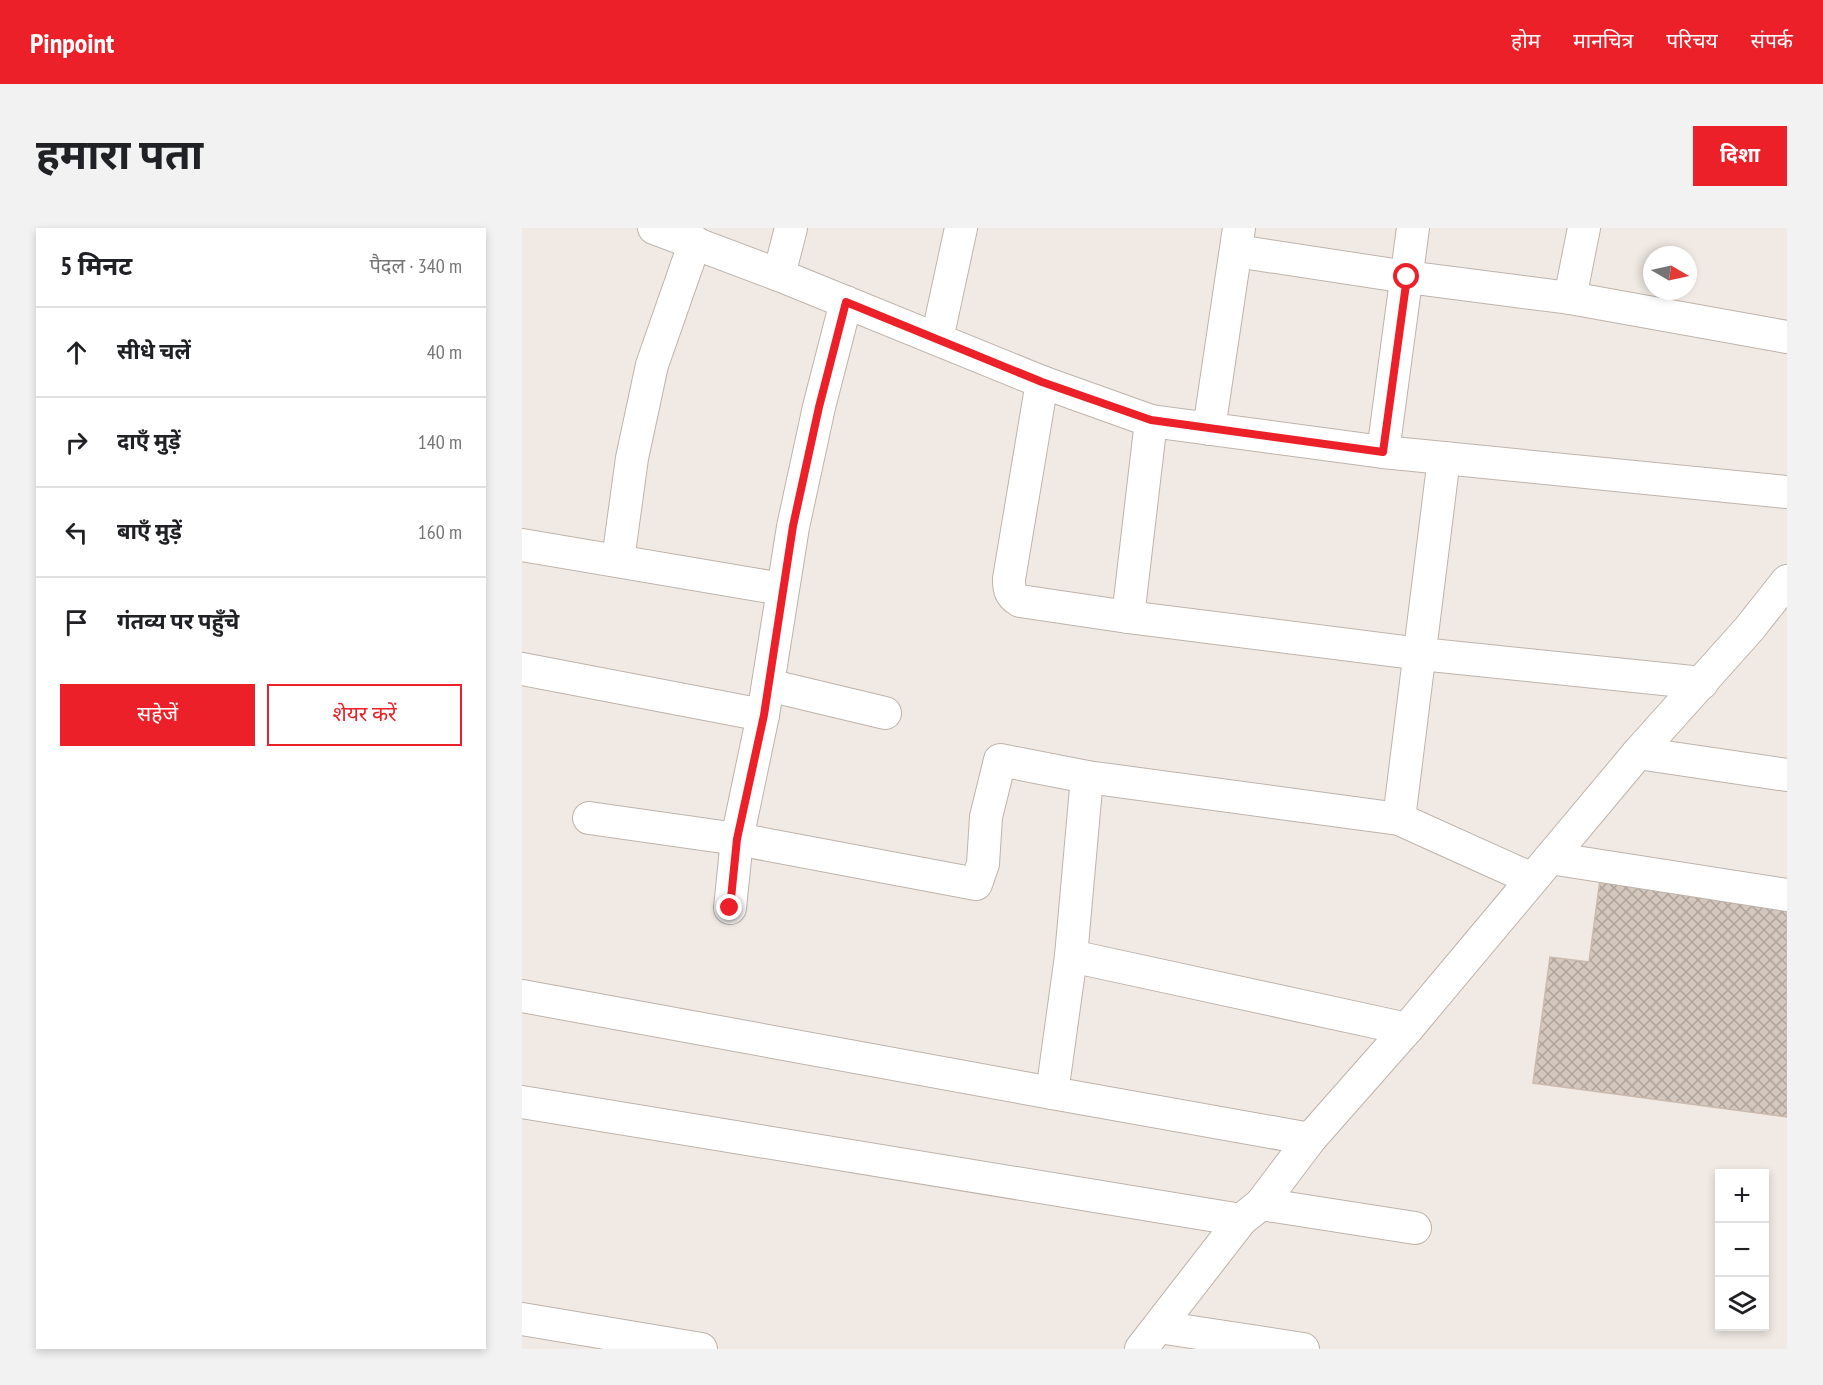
<!DOCTYPE html>
<html lang="hi">
<head>
<meta charset="utf-8">
<style>
  :root { --surface:#fff; --page:#f2f2f2; --text:#202124; --muted:#757577; --line:#e0e0e0; --accent:#ec2028 }
  body { margin:0; font-family:"PT Sans Narrow","Noto Sans Devanagari",sans-serif; background:var(--page); color:var(--text) }
  .controls { position:absolute; right:18px; bottom:18px; display:grid; overflow:hidden; border-radius:0px; box-shadow:0 3px 9px #0003 }
  .controls button { width:54px; height:54px; display:grid; place-items:center; padding:0; border:0; border-bottom:2px solid var(--line); background:var(--surface); color:var(--text); font:30px sans-serif }
  .compass { position:absolute; left:1121px; top:18px; width:54px; height:54px; border-radius:50%; background:var(--surface); box-shadow:0 3px 9px #0003; rotate:99deg }
  .stop { position:absolute; width:18px; height:18px; margin:-14px; border:4px solid #ec2028; border-radius:50%; background:#fff }
  .stop.end { background:#ec2028; border-color:#fff; box-shadow:0 2px 6px #0008 }
  .list { margin:0; padding:0; list-style:none }
  h2 { display:flex; justify-content:space-between; align-items:center; height:78px; margin:0; padding:0 24px; font-size:26px }
  h2 small { font-size:20px; font-weight:400; color:var(--muted) }
  .list li { display:grid; grid-template-columns:39px 1fr auto; gap:18px; align-items:center; box-sizing:border-box; height:90px; padding:0 24px; border-top:2px solid var(--line) }
  .list b { display:block; font-size:22px; white-space:nowrap }
  .list em { font-size:20px; font-style:normal; color:var(--muted) }
  .actions { display:flex; gap:12px; padding:18px 24px }
  .actions a { flex:1; padding:14px 0; border:2px solid var(--accent); border-radius:0px; text-align:center; font-size:21px; color:var(--accent) }
  .actions .main { background:var(--accent); color:#fff }
  .icon { flex:none; width:33px; height:33px; fill:none; stroke:currentColor; stroke-width:2; stroke-linecap:round; stroke-linejoin:round }
  .map { position:relative; flex:none; width:1265px; height:1121px; overflow:hidden; border-radius:0px }
  header { display:flex; align-items:center; gap:36px; box-sizing:border-box; height:84px; padding:0 30px; background:var(--accent); color:#fff }
  header strong { font-size:28px }
  nav { display:flex; gap:33px; margin-inline-start:auto; font-size:21px }
  .intro { display:flex; align-items:center; justify-content:space-between; box-sizing:border-box; height:144px; padding:0 36px }
  h1 { margin:0; font-size:42px }
  .button { padding:15px 27px; border-radius:0px; background:var(--accent); color:#fff; font-size:21px; font-weight:700 }
  main { display:flex; gap:36px; padding:0 36px }
  aside { flex:1; background:var(--surface); border-radius:0px; box-shadow:0 3px 9px #0003 }
  .map>svg:first-child { display:block }
  .building { fill:url(#building-cross-hatch); stroke:#ccbaae; stroke-width:1.5 }
  .lines { fill:none; stroke-linecap:round; stroke-linejoin:round }
  .minor-casing { stroke:#beb3aa; stroke-width:34 }
  .minor { stroke:#fff; stroke-width:32 }
  .route { stroke:#ec2028; stroke-width:8 }
</style>
</head>
<body>
<header>
<strong>Pinpoint</strong>
<nav><a>होम</a><a>मानचित्र</a><a>परिचय</a><a>संपर्क</a></nav>
</header>
<div class="intro"><h1>हमारा पता</h1><a class="button">दिशा</a></div>
<main>
<aside>
<h2>5 मिनट<small>पैदल · 340 m</small></h2>
<ul class="list">
<li><svg class="icon" aria-label="ahead" viewBox="0 0 24 24"><path d="M12 20V5M6 11l6-6 6 6"/></svg><div><b>सीधे चलें</b></div><em>40 m</em></li>
<li><svg class="icon" aria-label="right" viewBox="0 0 24 24"><path d="M7 20v-9h11M14 6l5 5-5 5"/></svg><div><b>दाएँ मुड़ें</b></div><em>140 m</em></li>
<li><svg class="icon" aria-label="left" viewBox="0 0 24 24"><path d="M17 20v-9H6M10 6l-5 5 5 5"/></svg><div><b>बाएँ मुड़ें</b></div><em>160 m</em></li>
<li><svg class="icon" aria-label="arrive" viewBox="0 0 24 24"><path d="M6 21V4h12l-3 4 3 4H6"/></svg><div><b>गंतव्य पर पहुँचे</b></div></li>
</ul>
<div class="actions"><a class="main">सहेजें</a><a>शेयर करें</a></div>
</aside>
<div class="map">
<svg width="1265" height="1121" viewBox="0 0 1265 1121">
  <defs>
    <pattern id="building-cross-hatch" width="8" height="8" patternUnits="userSpaceOnUse" patternTransform="scale(1.5)"><rect width="8" height="8" fill="#d4c7bd"/><path d="M0 0l8 8M0 8l8-8" fill="none" stroke="#aea39a"/></pattern>
  </defs>
  <rect width="100%" height="100%" fill="#f1eae4"/>
  <path class="building" d="M 1079,644 L 1265,668 L 1265,889 L 1011,855 L 1028,729 L 1067,734 Z"/>
  <g class="lines">
    <defs>
      <g id="minor">
        <path d="M 132,0 L 257,47 L 520,154 L 629,193 L 861,224 L 1265,264"/>
        <path d="M 714,23 L 885,49 L 1048,70 L 1265,109"/>
        <path d="M 257,47 L 269,0"/>
        <path d="M 1048,70 L 1062,0"/>
        <path d="M 415,111 L 439,0"/>
        <path d="M 520,154 L 487,351 C 487,362 488,367 498,373 L 606,389 L 899,426 L 1180,455"/>
        <path d="M 687,201 L 717,0"/>
        <path d="M 861,224 L 891,0"/>
        <path d="M 0,317 L 260,361"/>
        <path d="M 96,332 L 110,230 L 130,137 L 173,14"/>
        <path d="M 606,389 L 629,193"/>
        <path d="M 0,441 L 241,487"/>
        <path d="M 246,457 L 363,485"/>
        <path d="M 1116,525 L 1265,547"/>
        <path d="M 67,590 L 215,611 L 454,656 L 461,636 L 464,589 L 478,532 L 565,549 L 877,591 L 1010,651"/>
        <path d="M 877,591 L 922,230"/>
        <path d="M 1028,630 L 1265,667"/>
        <path d="M 208,680 L 215,611 L 241,487 L 271,299 L 297,179 L 324,74"/>
        <path d="M 549,728 L 885,801"/>
        <path d="M 0,768 L 530,865 L 788,911"/>
        <path d="M 530,865 L 549,728 L 565,549"/>
        <path d="M 0,874 L 719,992"/>
        <path d="M 739,976 L 893,1000"/>
        <path d="M 0,1091 L 179,1121"/>
        <path d="M 637,1099 L 781,1121"/>
        <path d="M 619,1121 L 719,992 L 739,976 L 788,911 L 885,801 L 1116,525 L 1227,401 L 1265,353"/>
      </g>
    </defs>
    <use href="#minor" class="minor-casing"/>
    <use href="#minor" class="minor"/>
  </g>
  <g class="lines">
    <path class="route" d="M 208,680 L 215,611 L 242,487 L 271,298 L 297,179 L 324,74 L 520,154 L 629,192 L 861,224 L 885,49"/>
  </g>
</svg>
<div class="controls">
<button>+</button>
<button>−</button>
<button><svg class="icon" aria-label="layers" viewBox="0 0 24 24"><path d="M12 4l9 5-9 5-9-5zM3 14l9 5 9-5"/></svg></button>
</div>
<svg class="compass" viewBox="-18 -18 36 36"><path d="M0-13l5 13h-10z" fill="#e53935"/><path d="M0 13l5-13h-10z" fill="#757577"/></svg>
<div class="stop" style="left:885px;top:49px"></div>
<div class="stop end" style="left:208px;top:680px"></div>
</div>
</main>
</body>
</html>
